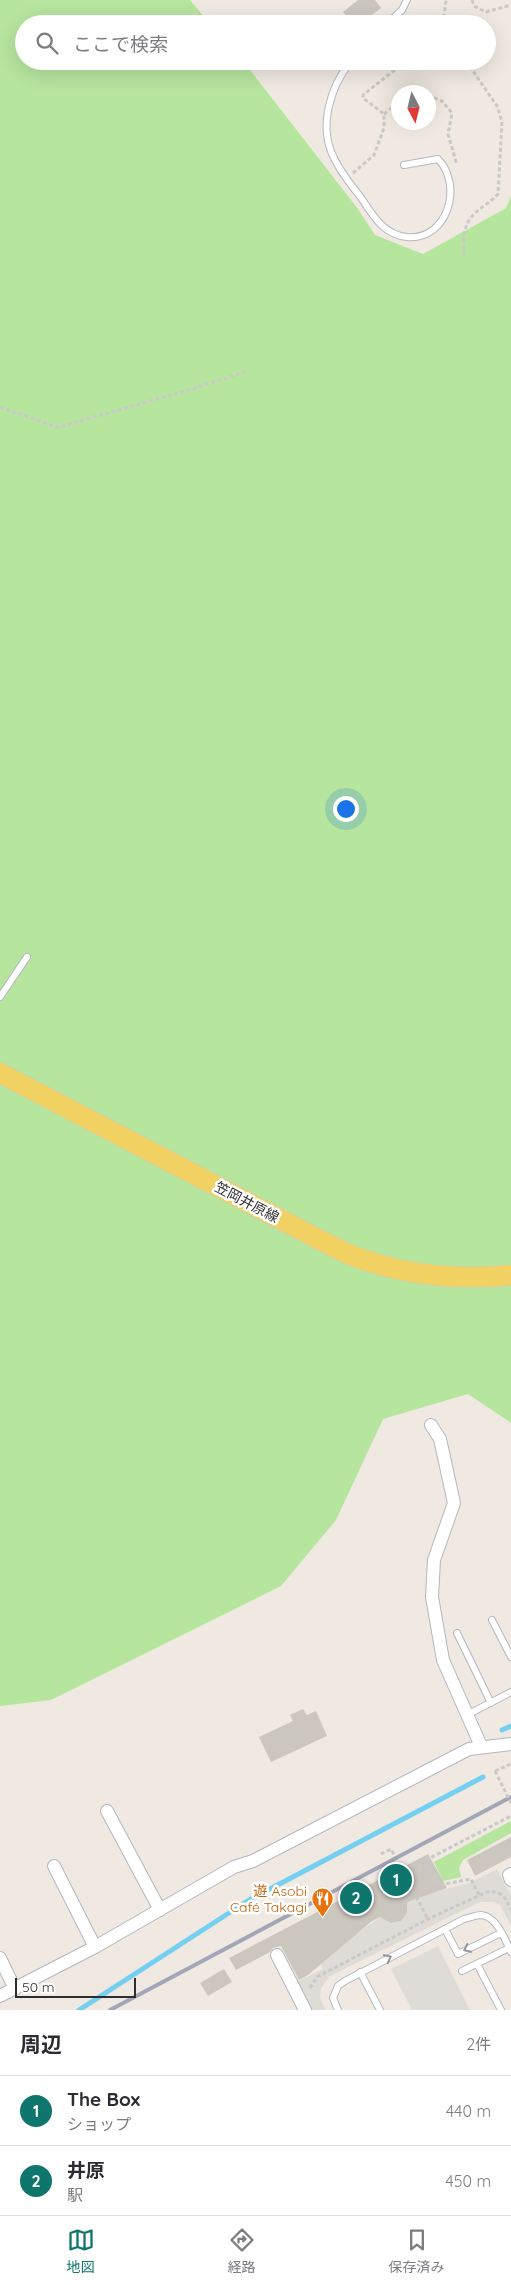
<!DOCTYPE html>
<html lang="ja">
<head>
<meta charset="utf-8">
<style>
  :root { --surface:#fff; --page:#f7f7f7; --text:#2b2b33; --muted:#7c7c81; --line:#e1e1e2; --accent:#0f766e }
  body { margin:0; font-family:Quicksand,"Noto Sans JP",sans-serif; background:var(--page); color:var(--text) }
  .compass { position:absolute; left:391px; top:85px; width:45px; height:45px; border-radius:50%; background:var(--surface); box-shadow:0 5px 20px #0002; rotate:173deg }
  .scale { position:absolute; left:15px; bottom:12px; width:121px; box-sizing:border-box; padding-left:5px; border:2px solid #2e2e2e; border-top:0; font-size:14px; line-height:18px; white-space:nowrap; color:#2e2e2e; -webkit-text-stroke:4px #fff; paint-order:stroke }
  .you { position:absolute; left:345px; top:808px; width:18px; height:18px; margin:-12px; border:4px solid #fff; border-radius:50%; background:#1a73e8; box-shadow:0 0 0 8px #1a73e833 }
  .badge { display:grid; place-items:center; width:32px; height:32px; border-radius:50%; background:var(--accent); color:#fff; font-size:16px; font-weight:700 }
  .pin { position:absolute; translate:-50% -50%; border:2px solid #fff; box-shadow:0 1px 5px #0006 }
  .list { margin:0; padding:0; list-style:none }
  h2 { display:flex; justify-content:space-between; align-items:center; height:65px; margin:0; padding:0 20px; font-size:21px }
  h2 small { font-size:16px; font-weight:400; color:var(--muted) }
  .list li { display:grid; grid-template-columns:32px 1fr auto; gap:15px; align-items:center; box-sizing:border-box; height:70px; padding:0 20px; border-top:1px solid var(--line) }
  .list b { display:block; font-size:19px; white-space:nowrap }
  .list p { margin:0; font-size:16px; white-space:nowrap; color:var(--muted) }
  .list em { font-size:16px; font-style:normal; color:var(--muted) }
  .icon { flex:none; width:28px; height:28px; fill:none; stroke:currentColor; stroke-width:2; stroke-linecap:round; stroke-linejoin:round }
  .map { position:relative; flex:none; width:511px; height:2010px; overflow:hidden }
  .search { position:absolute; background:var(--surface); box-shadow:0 5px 20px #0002; left:15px; right:15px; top:15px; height:55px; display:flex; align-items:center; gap:12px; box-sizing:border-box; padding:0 18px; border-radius:28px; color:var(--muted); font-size:19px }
  .sheet { height:205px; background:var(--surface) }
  nav { display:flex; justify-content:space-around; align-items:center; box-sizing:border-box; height:70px; border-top:1px solid var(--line); background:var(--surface); font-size:14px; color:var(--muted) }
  nav a { display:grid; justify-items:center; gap:2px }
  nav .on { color:var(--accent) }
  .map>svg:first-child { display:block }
  .green { fill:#b6e59e }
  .plaza { fill:#dfdcd8 }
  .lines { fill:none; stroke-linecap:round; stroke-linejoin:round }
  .stream { stroke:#75cff0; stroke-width:5 }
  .building { fill:#cbc7bf }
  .lane-casing { stroke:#b4b7c1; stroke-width:8 }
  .street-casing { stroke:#b4b7c1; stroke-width:14 }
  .primary-casing { stroke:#c9c9c9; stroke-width:21 }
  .path { stroke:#c9c9c9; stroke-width:3; stroke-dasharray:4 2.5; stroke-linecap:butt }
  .lane { stroke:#fff; stroke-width:6 }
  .street { stroke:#fff; stroke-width:12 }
  .primary { stroke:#f2d163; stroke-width:20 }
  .rail { stroke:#a3a6b8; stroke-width:4 }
  .path-bridge { stroke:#c9c9c9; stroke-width:3; stroke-dasharray:4 2.5; stroke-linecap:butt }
  .oneway { stroke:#969696 }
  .labels { text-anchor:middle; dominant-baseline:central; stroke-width:5; stroke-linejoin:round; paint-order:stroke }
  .street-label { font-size:14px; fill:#2e2e2e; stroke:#fff }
  .food-label { font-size:14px; fill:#c56008; stroke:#fff; text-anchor:end }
</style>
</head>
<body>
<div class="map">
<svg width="511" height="2010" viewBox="0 0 511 2010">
  <rect width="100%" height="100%" fill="#efe9e1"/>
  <g class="green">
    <path d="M 0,0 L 190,0 L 210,24 L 24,24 L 24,61 L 243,61 L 358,209 L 375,235 L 423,254 L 506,208 L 511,196 L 511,1423 L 468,1394 L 383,1419 L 336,1520 L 281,1586 L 51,1700 L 0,1706 Z"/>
    <path d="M 511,1821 L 511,1833 L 463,1860 L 459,1868 L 461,1877 L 443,1881 L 434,1862 Z"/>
  </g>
  <g class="plaza">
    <path d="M 497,1869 L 511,1896 L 511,1926 L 500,1905 L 494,1902 L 480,1902 L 330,1976 L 321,1988 L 320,1998 L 326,2010 L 310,2010 L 296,1982 L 323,1969 L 321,1964 L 350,1938 L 382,1916 L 391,1923 L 401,1921 L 407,1913 L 405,1902 L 430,1893 L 469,1883 Z"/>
    <path d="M 438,1946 L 470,2010 L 412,2010 L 391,1969 Z"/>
  </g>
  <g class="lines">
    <g class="stream">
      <path d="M 502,1730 L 511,1726"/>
      <path d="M 79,2010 L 249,1900 L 483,1777"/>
    </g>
  </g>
  <g class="building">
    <path d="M 358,0 L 375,0 L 381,8 L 360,24 L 353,24 L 343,12 Z"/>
    <path d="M 303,1709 L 307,1715 L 316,1711 L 327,1736 L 271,1762 L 259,1737 L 293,1721 L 290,1715 Z"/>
    <path d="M 511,1837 L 511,1857 L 475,1876 L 467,1860 Z"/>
    <path d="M 428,1854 L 447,1888 L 407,1902 L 407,1913 L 401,1921 L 391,1923 L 380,1917 L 372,1921 L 308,1975 L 299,1980 L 281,1946 L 273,1948 L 270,1952 L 236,1970 L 229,1958 Z"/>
    <path d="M 224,1969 L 232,1982 L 208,1996 L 200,1983 Z"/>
  </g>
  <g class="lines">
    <defs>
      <g id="lane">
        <path d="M 387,24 L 402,10 L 407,0"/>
        <path d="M 351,61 C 330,87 318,127 334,158 C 341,173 352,186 362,199 C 373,216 384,235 407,237 C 447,241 464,186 438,159 L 404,165"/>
        <path d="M 0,997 L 27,957"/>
        <path d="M 492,1620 L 511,1657"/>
        <path d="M 457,1633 L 491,1703"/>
        <path d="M 467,1715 L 511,1692"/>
        <path d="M 445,1929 L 458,1954 L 501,1933"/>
        <path d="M 477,1964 L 501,2010"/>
        <path d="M 462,1971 L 509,1948"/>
        <path d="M 360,1972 L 380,2010"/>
        <path d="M 338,2010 L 333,1998 L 338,1986 L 345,1981 L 464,1919 C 469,1918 476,1915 481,1915 C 497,1916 505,1940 511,1952"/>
      </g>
      <g id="street">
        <path d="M 431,1425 L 440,1439 L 454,1503 L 434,1560 L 432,1597 L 443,1660 L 481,1746"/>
        <path d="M 107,1811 L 160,1910"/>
        <path d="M 54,1866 L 95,1947"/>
        <path d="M 511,1874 L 509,1875 L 511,1880"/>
        <path d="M 277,1955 L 305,2010"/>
        <path d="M 0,1958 L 15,1989"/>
        <path d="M 0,1996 L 95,1947 L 234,1867 L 253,1861 L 469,1749 L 511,1744"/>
      </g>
      <path id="primary" d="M 0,1073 L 320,1240 C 333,1246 345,1254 359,1258 C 408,1276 460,1280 511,1275"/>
    </defs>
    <use href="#lane" class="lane-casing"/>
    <use href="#street" class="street-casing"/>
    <use href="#primary" class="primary-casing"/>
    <g class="path">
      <path d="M 472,0 L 474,6 L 486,12 L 511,5"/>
      <path d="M 443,24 L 446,0"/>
      <path d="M 428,95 L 442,101 L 452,113 L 448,134 L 457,165"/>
      <path d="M 384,114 L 398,103"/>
      <path d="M 353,173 L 374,155 L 384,128 L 384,114 L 363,98 L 363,95 L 406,61"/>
      <path d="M 464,255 C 463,236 463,221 480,209 C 486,204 493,200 498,194 L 502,122 L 500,115 L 497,106 L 466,61"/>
      <path d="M 0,407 L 57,427 L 66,425 L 195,388 L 248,371"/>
      <path d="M 495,1771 L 511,1764"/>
      <path d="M 381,1854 L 391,1849 L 428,1919"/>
      <path d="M 406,1876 L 428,1864"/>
      <path d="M 479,1895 L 471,1879 L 439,1885 L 426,1860 L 511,1816"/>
      <path d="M 310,1988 L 317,1977 L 428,1919 L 487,1892 C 501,1890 505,1897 511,1909"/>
    </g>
    <use href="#lane" class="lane"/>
    <use href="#street" class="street"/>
    <use href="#primary" class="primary"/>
    <path class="rail" d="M 110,2010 L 511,1797"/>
    <path class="path-bridge" d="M 495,1771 L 511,1803"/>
  </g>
  <defs><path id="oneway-chevron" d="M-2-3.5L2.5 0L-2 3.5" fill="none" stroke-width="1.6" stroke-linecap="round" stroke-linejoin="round" transform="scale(1.25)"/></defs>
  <g class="oneway">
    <use href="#oneway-chevron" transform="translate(467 1949) rotate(154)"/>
    <use href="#oneway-chevron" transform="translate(388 1958) rotate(-27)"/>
  </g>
  <defs>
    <symbol id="restaurant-pin" viewBox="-11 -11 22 30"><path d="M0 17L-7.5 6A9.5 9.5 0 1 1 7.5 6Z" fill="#e8710a" stroke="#fff"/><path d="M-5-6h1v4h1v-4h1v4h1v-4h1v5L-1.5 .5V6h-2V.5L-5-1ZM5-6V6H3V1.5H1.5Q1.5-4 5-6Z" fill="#fff"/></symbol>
  </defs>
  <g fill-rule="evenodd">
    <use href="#restaurant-pin" x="310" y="1886" width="25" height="34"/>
  </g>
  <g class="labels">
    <g class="street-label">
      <text transform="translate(247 1202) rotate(28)">笠岡井原線</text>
    </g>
    <g class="food-label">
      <text x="307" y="1891">遊 Asobi<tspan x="307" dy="16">Café Takagi</tspan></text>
    </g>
  </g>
</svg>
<svg class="compass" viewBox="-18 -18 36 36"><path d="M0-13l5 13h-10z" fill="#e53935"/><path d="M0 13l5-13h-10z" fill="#7c7c81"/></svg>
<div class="scale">50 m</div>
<div class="you"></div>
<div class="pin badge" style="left:396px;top:1880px">1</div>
<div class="pin badge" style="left:356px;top:1898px">2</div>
<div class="search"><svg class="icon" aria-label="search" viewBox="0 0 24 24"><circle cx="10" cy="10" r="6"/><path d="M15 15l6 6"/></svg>ここで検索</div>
</div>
<section class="sheet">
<h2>周辺<small>2件</small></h2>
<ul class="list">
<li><span class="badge">1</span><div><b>The Box</b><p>ショップ</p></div><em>440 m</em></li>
<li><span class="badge">2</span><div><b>井原</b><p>駅</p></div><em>450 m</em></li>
</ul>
</section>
<nav>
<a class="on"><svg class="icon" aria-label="map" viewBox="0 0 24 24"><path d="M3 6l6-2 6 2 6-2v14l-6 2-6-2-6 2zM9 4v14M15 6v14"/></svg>地図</a>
<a><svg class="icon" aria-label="directions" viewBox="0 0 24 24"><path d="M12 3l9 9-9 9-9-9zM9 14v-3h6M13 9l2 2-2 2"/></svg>経路</a>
<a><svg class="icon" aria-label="saved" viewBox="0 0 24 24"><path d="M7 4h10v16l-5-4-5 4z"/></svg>保存済み</a>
</nav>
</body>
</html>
